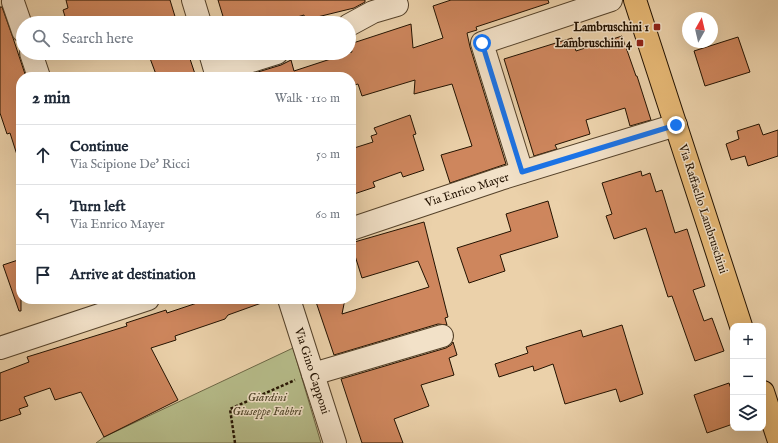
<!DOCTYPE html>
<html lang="en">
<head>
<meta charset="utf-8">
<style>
  :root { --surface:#fff; --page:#f6f6f7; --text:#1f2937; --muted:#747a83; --line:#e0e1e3 }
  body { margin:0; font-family:"IM FELL English",serif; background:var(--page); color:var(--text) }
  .controls { position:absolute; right:12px; bottom:12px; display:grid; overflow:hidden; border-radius:8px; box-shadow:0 4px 16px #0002 }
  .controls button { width:36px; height:36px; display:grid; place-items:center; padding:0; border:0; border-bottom:1px solid var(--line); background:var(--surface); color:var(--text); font:20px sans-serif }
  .compass { position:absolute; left:682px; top:12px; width:36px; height:36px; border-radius:50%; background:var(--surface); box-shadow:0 4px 16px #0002; rotate:8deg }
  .stop { position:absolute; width:12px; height:12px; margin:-9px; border:3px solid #1a73e8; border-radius:50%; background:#fff }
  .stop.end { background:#1a73e8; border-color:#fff; box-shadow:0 1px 4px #0008 }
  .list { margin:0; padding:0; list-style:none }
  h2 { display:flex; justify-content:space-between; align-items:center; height:52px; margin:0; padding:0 16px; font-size:17px }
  h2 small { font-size:13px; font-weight:400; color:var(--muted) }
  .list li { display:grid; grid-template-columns:26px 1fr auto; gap:12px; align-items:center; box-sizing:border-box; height:60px; padding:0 16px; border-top:1px solid var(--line) }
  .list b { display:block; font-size:15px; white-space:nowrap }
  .list p { margin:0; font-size:13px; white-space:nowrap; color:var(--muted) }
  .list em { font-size:13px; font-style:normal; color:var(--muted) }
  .icon { flex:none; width:22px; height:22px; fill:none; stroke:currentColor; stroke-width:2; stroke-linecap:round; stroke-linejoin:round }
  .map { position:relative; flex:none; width:778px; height:443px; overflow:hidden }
  .search { position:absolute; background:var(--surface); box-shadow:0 4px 16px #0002; left:16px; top:16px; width:340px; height:44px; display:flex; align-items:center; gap:10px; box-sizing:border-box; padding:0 14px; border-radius:22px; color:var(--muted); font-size:15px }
  .panel { position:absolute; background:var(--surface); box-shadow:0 4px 16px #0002; left:16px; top:72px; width:340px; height:232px; border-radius:16px }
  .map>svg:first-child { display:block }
  .green { fill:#b6bc8a; stroke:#6c6745 }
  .building { fill:#ce865d; stroke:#231200 }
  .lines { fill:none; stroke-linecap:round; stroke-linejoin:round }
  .minor-casing { stroke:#55422a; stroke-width:24 }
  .major-casing { stroke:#231200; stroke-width:24 }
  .path { stroke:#231200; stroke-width:2.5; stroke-dasharray:3 2; stroke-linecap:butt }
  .minor { stroke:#f2e1c8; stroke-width:22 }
  .major { stroke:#e6b875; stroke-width:22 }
  .route { stroke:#1a73e8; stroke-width:5 }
  .poi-dot { fill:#8f2418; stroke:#f2e1c8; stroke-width:1.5 }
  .labels { text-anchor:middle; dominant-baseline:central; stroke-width:3; stroke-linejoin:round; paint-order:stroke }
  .poi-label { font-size:12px; font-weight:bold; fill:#231200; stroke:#f2e1c8; text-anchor:end }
  .street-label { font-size:12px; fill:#231200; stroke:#f2e1c8 }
  .park-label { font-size:12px; font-style:italic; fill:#4f4529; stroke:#f2e1c8 }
</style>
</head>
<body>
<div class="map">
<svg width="778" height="443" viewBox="0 0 778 443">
  <rect width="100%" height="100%" fill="#ebd1aa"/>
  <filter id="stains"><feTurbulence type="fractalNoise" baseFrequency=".005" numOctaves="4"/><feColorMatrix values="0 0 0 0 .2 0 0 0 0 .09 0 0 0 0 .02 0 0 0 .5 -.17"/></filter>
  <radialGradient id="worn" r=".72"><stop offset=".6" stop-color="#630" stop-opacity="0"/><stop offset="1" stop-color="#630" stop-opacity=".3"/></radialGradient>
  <path class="green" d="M 293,348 L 321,443 L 96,443 L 104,437 Z"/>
  <g class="building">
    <path d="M 66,0 L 170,0 L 177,23 L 67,23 L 63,10 L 68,8 Z"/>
    <path d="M 218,0 L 365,0 L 365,2 L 354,8 L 305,20 L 304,15 L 277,23 L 225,23 Z"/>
    <path d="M 451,0 L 548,0 L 549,3 L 476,27 L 477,30 L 467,33 L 470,47 L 506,164 L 450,183 L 441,155 L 472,146 L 452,84 L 414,94 L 415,80 L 362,96 L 358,84 L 351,86 L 351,77 L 248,77 L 248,75 L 281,65 L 291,60 L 294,71 L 352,52 L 350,44 L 411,24 L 413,48 L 443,38 L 433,6 Z"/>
    <path d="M 0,7 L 2,7 L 13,38 L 26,77 L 21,77 L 21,157 L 18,158 L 10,133 L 7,134 L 0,113 Z"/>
    <path d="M 622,36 L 636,76 L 637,76 L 651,120 L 630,126 L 625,108 L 586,120 L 590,134 L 555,145 L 557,149 L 534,156 L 504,59 L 572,38 L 576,51 Z"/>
    <path d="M 738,37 L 750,72 L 705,86 L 694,51 Z"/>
    <path d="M 148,53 L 188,53 L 196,77 L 157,77 Z"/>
    <path d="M 410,115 L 416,134 L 413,135 L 424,170 L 403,177 L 401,172 L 373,182 L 375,187 L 351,195 L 351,149 L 373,142 L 371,136 L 377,134 L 374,128 Z"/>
    <path d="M 759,124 L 763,135 L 778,130 L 778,156 L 748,166 L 745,156 L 731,160 L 726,144 L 739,139 L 737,131 Z"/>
    <path d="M 641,171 L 642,176 L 650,173 L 656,192 L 662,190 L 675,233 L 687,229 L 705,286 L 693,290 L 704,321 L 712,318 L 724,351 L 695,361 L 672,296 L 668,297 L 646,228 L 614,239 L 606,216 L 612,214 L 602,183 Z"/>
    <path d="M 548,201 L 558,237 L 500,255 L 505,271 L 469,283 L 457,248 L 511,231 L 506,214 Z"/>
    <path d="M 424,222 L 448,317 L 445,318 L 447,325 L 438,324 L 334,355 L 315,299 L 345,299 L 342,314 L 429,287 L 418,261 L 362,278 L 351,243 Z"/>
    <path d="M 21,259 L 21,311 L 19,311 L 3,265 Z"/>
    <path d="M 209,299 L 266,299 L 267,301 L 228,315 L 225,319 L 175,336 L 176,340 L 151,348 L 178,400 L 104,437 L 81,392 L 55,400 L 50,388 L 24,397 L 28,406 L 19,409 L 21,414 L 0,421 L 0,373 L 29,362 L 27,357 L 127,326 L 126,323 L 166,310 L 167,313 Z"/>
    <path d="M 622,325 L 643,394 L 620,402 L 616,389 L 565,404 L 553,364 L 534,371 L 533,366 L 499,377 L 495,364 L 528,353 L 526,347 L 581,330 L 583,337 Z"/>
    <path d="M 453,342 L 457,355 L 449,358 L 454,375 L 421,385 L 429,406 L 394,419 L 403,443 L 362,443 L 341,379 L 446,348 L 451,345 Z"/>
    <path d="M 729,383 L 733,395 L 733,424 L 707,433 L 694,395 Z"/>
  </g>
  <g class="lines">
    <defs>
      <g id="minor">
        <path d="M 193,0 L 200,23"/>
        <path d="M 13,2 L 23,31"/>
        <path d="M 349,25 L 373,12 L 397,5"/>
        <path d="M 31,53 L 39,77"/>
        <path d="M 210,53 L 217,77"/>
        <path d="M 216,72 L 277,53"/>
        <path d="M 522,172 L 482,43 L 611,0"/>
        <path d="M 351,229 L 500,179 L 676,125"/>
        <path d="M 289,299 L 335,443"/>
        <path d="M 0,348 L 148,299"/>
        <path d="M 313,374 L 442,336"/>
      </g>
      <g id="major">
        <path d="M 635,0 L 741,326"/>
        <path d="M 763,392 L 778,438"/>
      </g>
    </defs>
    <use href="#minor" class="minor-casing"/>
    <use href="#major" class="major-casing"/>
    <path class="path" d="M 235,443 L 230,409 L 295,380"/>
    <use href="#minor" class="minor"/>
    <use href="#major" class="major"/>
  </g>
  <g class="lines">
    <path class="route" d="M 482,43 L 522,172 L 676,125"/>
  </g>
  <g class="poi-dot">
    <rect x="653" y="23" width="8" height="8" rx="2"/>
    <rect x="636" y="39" width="8" height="8" rx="2"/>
  </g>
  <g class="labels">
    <g class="poi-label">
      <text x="649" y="27">Lambruschini 1</text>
      <text x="632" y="43">Lambruschini 4</text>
    </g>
    <g class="street-label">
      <text transform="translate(467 190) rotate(-18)">Via Enrico Mayer</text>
      <text transform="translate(703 209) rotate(72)">Via Raffaello Lambruschini</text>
      <text transform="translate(312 371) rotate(72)">Via Gino Capponi</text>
    </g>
    <g class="park-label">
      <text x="267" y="397">Giardini<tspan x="267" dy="14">Giuseppe Fabbri</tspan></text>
    </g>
  </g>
  <rect width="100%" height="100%" filter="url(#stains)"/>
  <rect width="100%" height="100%" fill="url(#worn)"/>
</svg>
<div class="controls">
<button>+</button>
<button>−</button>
<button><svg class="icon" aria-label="layers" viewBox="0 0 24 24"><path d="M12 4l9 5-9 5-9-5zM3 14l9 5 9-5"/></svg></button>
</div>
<svg class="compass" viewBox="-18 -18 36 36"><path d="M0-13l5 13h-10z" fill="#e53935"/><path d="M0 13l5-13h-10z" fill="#747a83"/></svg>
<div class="stop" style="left:482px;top:43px"></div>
<div class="stop end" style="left:676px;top:125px"></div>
<div class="search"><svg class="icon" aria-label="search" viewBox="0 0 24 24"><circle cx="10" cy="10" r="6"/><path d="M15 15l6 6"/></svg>Search here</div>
<section class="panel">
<h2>2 min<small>Walk · 110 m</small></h2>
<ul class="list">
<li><svg class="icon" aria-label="ahead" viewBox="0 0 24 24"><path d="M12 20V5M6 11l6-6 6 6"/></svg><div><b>Continue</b><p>Via Scipione De' Ricci</p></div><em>50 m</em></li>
<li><svg class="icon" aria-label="left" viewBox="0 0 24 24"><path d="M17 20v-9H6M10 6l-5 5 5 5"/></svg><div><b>Turn left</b><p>Via Enrico Mayer</p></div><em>60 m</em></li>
<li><svg class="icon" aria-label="arrive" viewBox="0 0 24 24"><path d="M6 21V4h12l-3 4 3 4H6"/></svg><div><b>Arrive at destination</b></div></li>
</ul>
</section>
</div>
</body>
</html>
